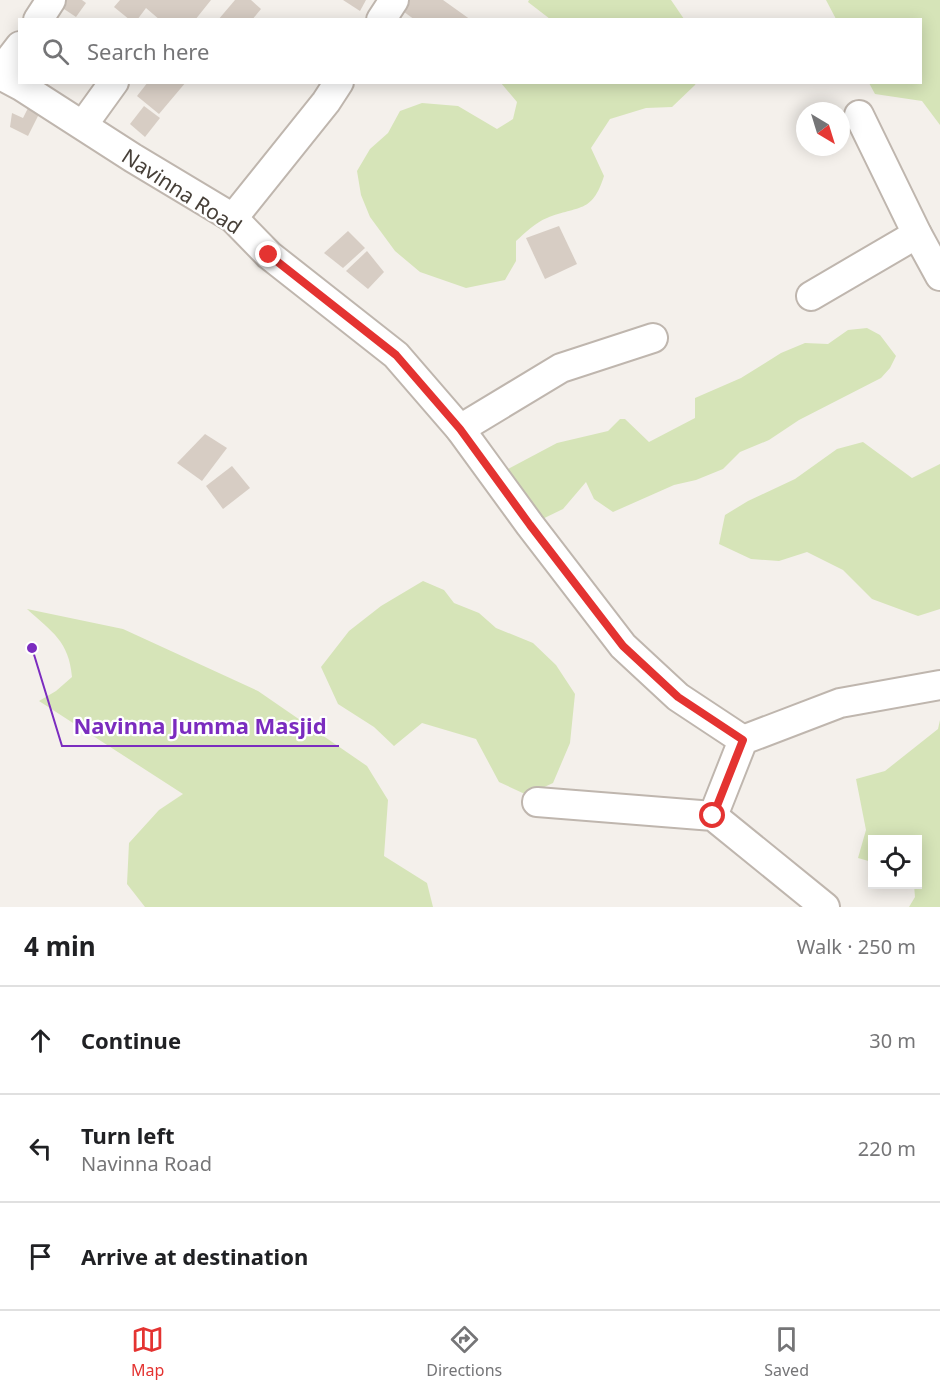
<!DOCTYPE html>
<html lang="en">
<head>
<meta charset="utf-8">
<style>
  :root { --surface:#fff; --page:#f6f6f6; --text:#202124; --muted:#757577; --line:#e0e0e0; --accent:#e43331 }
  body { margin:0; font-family:"Noto Sans",sans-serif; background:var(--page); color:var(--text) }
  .controls { position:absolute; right:18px; bottom:18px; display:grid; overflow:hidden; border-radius:0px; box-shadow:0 3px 15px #0003 }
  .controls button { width:54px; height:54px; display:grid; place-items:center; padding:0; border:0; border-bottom:2px solid var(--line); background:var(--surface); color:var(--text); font:30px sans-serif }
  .compass { position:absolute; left:796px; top:102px; width:54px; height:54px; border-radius:50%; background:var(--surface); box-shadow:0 3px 15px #0003; rotate:142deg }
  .stop { position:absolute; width:18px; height:18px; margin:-14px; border:4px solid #e43331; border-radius:50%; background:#fff }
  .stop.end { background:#e43331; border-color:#fff; box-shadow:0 2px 6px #0008 }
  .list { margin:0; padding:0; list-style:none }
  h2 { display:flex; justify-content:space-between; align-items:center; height:78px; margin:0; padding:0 24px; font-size:26px }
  h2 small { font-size:20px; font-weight:400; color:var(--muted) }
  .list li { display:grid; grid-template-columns:39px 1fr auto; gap:18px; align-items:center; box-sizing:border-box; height:108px; padding:0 24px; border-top:2px solid var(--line) }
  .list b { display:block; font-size:22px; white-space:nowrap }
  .list p { margin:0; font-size:20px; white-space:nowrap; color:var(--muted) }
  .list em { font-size:20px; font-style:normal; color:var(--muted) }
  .icon { flex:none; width:33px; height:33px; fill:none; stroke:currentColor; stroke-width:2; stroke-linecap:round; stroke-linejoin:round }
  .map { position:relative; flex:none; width:940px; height:907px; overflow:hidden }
  .search { position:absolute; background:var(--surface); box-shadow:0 3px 15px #0003; left:18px; right:18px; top:18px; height:66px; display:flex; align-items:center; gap:15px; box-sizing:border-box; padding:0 21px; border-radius:0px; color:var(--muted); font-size:22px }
  .sheet { height:402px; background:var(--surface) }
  nav { display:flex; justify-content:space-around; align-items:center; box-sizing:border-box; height:84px; border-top:2px solid var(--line); background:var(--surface); font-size:16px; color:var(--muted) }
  nav a { display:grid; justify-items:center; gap:3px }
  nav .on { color:var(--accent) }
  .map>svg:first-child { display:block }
  .green { fill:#d6e4b8 }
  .building { fill:#d7cdc4 }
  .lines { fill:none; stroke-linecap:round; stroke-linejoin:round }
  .minor-casing { stroke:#bfb6ae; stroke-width:32 }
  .minor { stroke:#fff; stroke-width:28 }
  .route { stroke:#e43331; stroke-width:8 }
  .labels { text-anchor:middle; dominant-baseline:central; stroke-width:4.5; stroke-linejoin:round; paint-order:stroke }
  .street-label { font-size:21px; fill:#474039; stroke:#fff }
  .leader { fill:none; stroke:#7b2cbf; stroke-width:2 }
  .callout-dot { fill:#7b2cbf; stroke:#fff; stroke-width:2 }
  .callout-label { font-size:22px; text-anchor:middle; font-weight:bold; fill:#7b2cbf; stroke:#fff; stroke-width:4.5; stroke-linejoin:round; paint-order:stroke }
</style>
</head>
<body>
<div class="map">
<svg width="940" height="907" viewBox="0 0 940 907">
  <rect width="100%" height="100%" fill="#f4f0eb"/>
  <g class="green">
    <path d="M 529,0 L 671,0 L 684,19 L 550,19 L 528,2 Z"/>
    <path d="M 826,0 L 940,0 L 940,125 L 922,101 L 875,94 L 869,83 L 920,82 L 920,20 L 836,19 Z"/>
    <path d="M 501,83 L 696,83 L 695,85 L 672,107 L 646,108 L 610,119 L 591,148 L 604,176 C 592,214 579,205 547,218 C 536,222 525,233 516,241 L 516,261 L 505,280 L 466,288 L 420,272 L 395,251 L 370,217 L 361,195 L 357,171 L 370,149 L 388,133 L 400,111 L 422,103 L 458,106 L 497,129 L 513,119 L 517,102 Z"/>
    <path d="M 867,328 L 880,335 L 896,356 L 890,368 L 881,378 L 799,420 L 769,440 L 740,452 L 723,469 L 696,480 L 674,485 L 613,512 L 594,499 L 586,482 L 563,509 L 530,525 L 495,476 L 557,443 L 608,431 L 620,419 L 625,419 L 649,442 L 695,418 L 695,398 L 741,378 L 781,353 L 805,343 L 828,344 L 848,330 Z"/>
    <path d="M 863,442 L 912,478 L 940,464 L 940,609 L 918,616 L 872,599 L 843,570 L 807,552 L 779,561 L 751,559 L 719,544 L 725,515 L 748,501 L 795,479 L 837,449 Z"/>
    <path d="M 423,581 L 444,590 L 454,603 L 479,613 L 496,628 L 533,643 L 556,665 L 575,694 L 570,743 L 553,783 L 527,795 L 499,782 L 476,739 L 422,723 L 394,746 L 374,727 L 338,704 L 321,667 L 349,631 L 381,606 Z"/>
    <path d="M 27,609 L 123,629 L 258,691 L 367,766 L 388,800 L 384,856 L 427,883 L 433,907 L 145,907 L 127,884 L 129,843 L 159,810 L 183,794 L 39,701 L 56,691 L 72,677 C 69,641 52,632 27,609 Z"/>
    <path d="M 940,720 L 940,907 L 909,907 L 915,897 L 914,885 L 918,884 L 918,840 L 872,840 L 872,862 L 858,858 L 866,830 L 856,779 L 885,771 L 938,729 Z"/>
  </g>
  <g class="building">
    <path d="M 57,0 L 82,0 L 86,3 L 76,17 L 55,3 Z"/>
    <path d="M 120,0 L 211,0 L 195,20 L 160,20 L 146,8 L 137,20 L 130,20 L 114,7 Z"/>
    <path d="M 235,0 L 251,0 L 261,9 L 252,20 L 218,20 Z"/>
    <path d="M 343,0 L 366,0 L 360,11 Z"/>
    <path d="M 400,0 L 443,0 L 471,20 L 415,20 L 396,6 Z"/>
    <path d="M 148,82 L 186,82 L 159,114 L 137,96 Z"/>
    <path d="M 144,106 L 160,118 L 145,137 L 130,124 Z"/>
    <path d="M 28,108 L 39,114 L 28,136 L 10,127 L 12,113 L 23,118 Z"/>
    <path d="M 559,226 L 577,264 L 545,279 L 526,238 Z"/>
    <path d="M 348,231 L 365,248 L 343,268 L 324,253 Z"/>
    <path d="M 367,251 L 384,272 L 368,289 L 346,271 Z"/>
    <path d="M 205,434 L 227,448 L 202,481 L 177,463 Z"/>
    <path d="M 232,466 L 250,488 L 223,509 L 206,486 Z"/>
  </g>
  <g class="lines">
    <defs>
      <g id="minor">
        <path d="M 38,20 L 51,0"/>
        <path d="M 381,20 L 394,0"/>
        <path d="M 0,72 L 20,46"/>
        <path d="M 0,75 L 21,86 L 133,158 L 233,218 L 269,255 L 396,355 L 460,429 L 530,525 L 623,646 L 678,697 L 743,740"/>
        <path d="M 859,115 L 917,234 L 940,276"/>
        <path d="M 83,125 L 114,82"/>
        <path d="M 233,218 L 326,102 L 339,82"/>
        <path d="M 811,296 L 917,234"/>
        <path d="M 460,429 L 561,368 L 653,338"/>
        <path d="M 537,802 L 713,816 L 825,907"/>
        <path d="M 713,816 L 743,740 L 840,703 L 940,685"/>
      </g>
    </defs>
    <use href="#minor" class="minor-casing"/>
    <use href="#minor" class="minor"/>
  </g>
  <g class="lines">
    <path class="route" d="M 269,255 L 396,355 L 460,429 L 530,525 L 623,646 L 678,697 L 743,740 L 713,816"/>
  </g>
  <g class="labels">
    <g class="street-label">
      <text transform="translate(182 191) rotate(33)">Navinna Road</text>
    </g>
  </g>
  <path class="leader" d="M32 648L62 746H339"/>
  <circle class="callout-dot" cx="32" cy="648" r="6"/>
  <g class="callout-label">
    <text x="200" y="734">Navinna Jumma Masjid</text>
  </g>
</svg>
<div class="controls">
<button><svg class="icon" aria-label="locate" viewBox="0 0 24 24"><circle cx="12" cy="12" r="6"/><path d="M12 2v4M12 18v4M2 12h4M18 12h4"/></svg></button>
</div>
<svg class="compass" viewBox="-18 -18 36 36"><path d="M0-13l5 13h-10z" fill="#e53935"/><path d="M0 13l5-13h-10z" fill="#757577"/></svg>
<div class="stop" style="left:713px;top:816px"></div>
<div class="stop end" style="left:269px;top:255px"></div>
<div class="search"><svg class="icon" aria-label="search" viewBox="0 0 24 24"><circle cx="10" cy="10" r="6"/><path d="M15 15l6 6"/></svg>Search here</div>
</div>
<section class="sheet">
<h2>4 min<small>Walk · 250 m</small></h2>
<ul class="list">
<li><svg class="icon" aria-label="ahead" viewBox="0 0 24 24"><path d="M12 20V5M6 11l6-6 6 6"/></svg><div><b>Continue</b></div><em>30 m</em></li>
<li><svg class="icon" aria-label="left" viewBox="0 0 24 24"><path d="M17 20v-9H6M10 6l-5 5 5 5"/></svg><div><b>Turn left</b><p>Navinna Road</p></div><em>220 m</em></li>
<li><svg class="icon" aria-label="arrive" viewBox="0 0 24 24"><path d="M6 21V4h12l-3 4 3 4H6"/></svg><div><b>Arrive at destination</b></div></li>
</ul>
</section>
<nav>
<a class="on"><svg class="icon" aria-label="map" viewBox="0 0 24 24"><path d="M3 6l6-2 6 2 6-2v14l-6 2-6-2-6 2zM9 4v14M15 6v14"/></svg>Map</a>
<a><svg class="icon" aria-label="directions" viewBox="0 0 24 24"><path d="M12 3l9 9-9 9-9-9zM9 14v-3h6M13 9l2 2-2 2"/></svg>Directions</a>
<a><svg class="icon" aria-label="saved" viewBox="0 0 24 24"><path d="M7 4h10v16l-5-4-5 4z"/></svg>Saved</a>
</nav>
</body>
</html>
